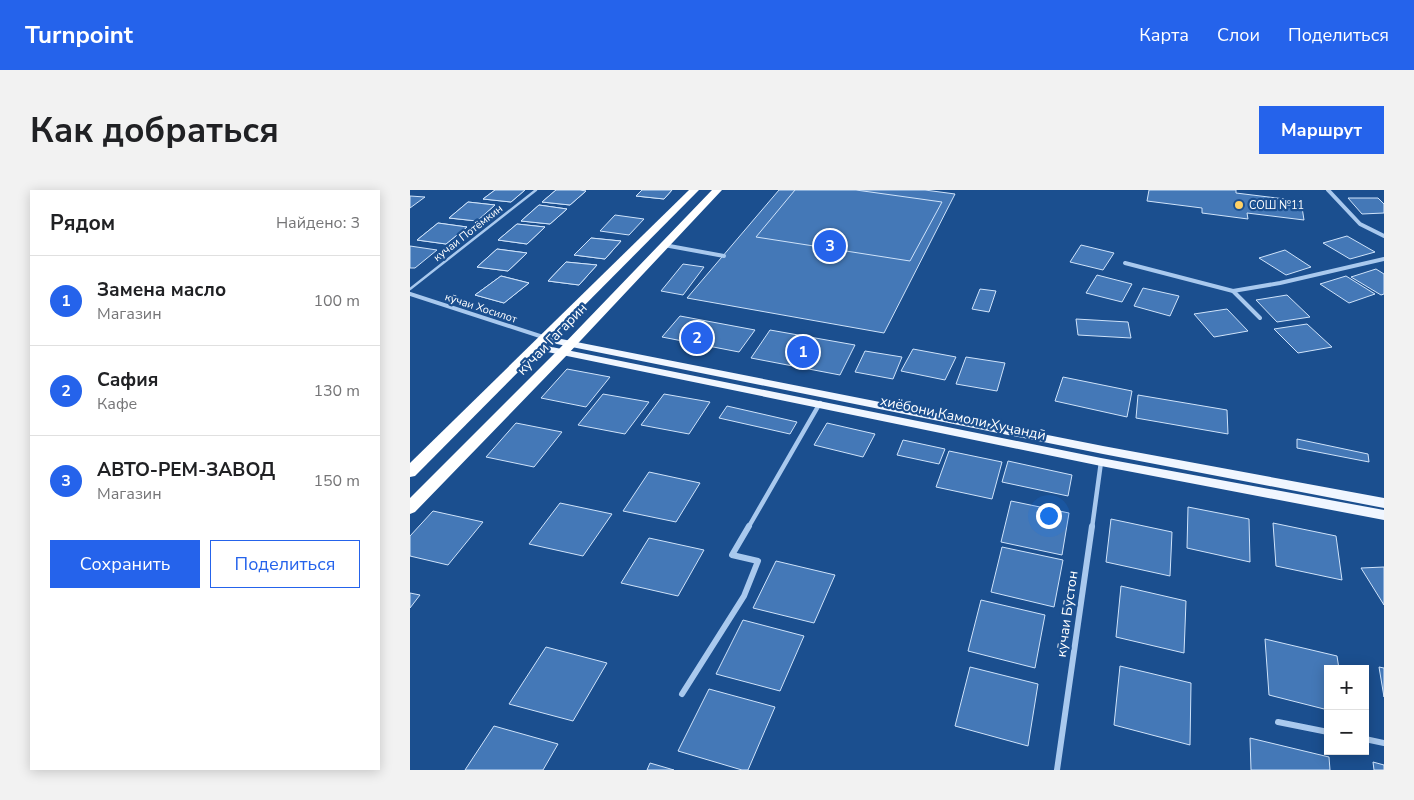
<!DOCTYPE html>
<html lang="ru">
<head>
<meta charset="utf-8">
<style>
  :root { --surface:#fff; --page:#f2f2f2; --text:#202124; --muted:#757577; --line:#e0e0e0; --accent:#2563eb }
  body { margin:0; font-family:"Nunito Sans",sans-serif; background:var(--page); color:var(--text) }
  .controls { position:absolute; right:15px; bottom:15px; display:grid; overflow:hidden; border-radius:0px; box-shadow:0 2px 12px #0003 }
  .controls button { width:45px; height:45px; display:grid; place-items:center; padding:0; border:0; border-bottom:1px solid var(--line); background:var(--surface); color:var(--text); font:25px sans-serif }
  .you { position:absolute; left:638px; top:325px; width:18px; height:18px; margin:-12px; border:4px solid #fff; border-radius:50%; background:#1a73e8; box-shadow:0 0 0 8px #1a73e833 }
  .badge { display:grid; place-items:center; width:32px; height:32px; border-radius:50%; background:var(--accent); color:#fff; font-size:16px; font-weight:700 }
  .pin { position:absolute; translate:-50% -50%; border:2px solid #fff; box-shadow:0 1px 5px #0006 }
  .list { margin:0; padding:0; list-style:none }
  h2 { display:flex; justify-content:space-between; align-items:center; height:65px; margin:0; padding:0 20px; font-size:21px }
  h2 small { font-size:16px; font-weight:400; color:var(--muted) }
  .list li { display:grid; grid-template-columns:32px 1fr auto; gap:15px; align-items:center; box-sizing:border-box; height:90px; padding:0 20px; border-top:1px solid var(--line) }
  .list b { display:block; font-size:19px; white-space:nowrap }
  .list p { margin:0; font-size:16px; white-space:nowrap; color:var(--muted) }
  .list em { font-size:16px; font-style:normal; color:var(--muted) }
  .actions { display:flex; gap:10px; padding:15px 20px }
  .actions a { flex:1; padding:11px 0; border:1px solid var(--accent); border-radius:0px; text-align:center; font-size:18px; color:var(--accent) }
  .actions .main { background:var(--accent); color:#fff }
  .map { position:relative; flex:none; width:974px; height:580px; overflow:hidden; border-radius:0px }
  header { display:flex; align-items:center; gap:30px; box-sizing:border-box; height:70px; padding:0 25px; background:var(--accent); color:#fff }
  header strong { font-size:24px }
  nav { display:flex; gap:28px; margin-inline-start:auto; font-size:18px }
  .intro { display:flex; align-items:center; justify-content:space-between; box-sizing:border-box; height:120px; padding:0 30px }
  h1 { margin:0; font-size:35px }
  .button { padding:12px 22px; border-radius:0px; background:var(--accent); color:#fff; font-size:18px; font-weight:700 }
  main { display:flex; gap:30px; padding:0 30px }
  aside { flex:1; background:var(--surface); border-radius:0px; box-shadow:0 2px 12px #0003 }
  .map>svg:first-child { display:block }
  .building { fill:#4478b7; stroke:#cfe3fa }
  .lines { fill:none; stroke-linecap:round; stroke-linejoin:round }
  .lane { stroke:#a9c9ee; stroke-width:2.5 }
  .street-far2 { stroke:#a9c9ee; stroke-width:4 }
  .street-far1 { stroke:#a9c9ee; stroke-width:4.5 }
  .street { stroke:#a9c9ee; stroke-width:6 }
  .primary { fill:#f0f6ff; fill-rule:evenodd }
  .highway { fill:#fff; fill-rule:evenodd }
  .poi-dot { fill:#ffd166; stroke:#1b4f8f; stroke-width:2 }
  .labels { text-anchor:middle; dominant-baseline:central; stroke-width:4.5; stroke-linejoin:round; paint-order:stroke }
  .far-poi-label { font-size:11px; fill:#fff; stroke:#1b4f8f; text-anchor:start }
  .far-street-label { font-size:11px; fill:#fff; stroke:#1b4f8f }
  .street-label { font-size:14px; fill:#fff; stroke:#1b4f8f }
</style>
</head>
<body>
<header>
<strong>Turnpoint</strong>
<nav><a>Карта</a><a>Слои</a><a>Поделиться</a></nav>
</header>
<div class="intro"><h1>Как добраться</h1><a class="button">Маршрут</a></div>
<main>
<aside>
<h2>Рядом<small>Найдено: 3</small></h2>
<ul class="list">
<li><span class="badge">1</span><div><b>Замена масло</b><p>Магазин</p></div><em>100 m</em></li>
<li><span class="badge">2</span><div><b>Сафия</b><p>Кафе</p></div><em>130 m</em></li>
<li><span class="badge">3</span><div><b>АВТО-РЕМ-ЗАВОД</b><p>Магазин</p></div><em>150 m</em></li>
</ul>
<div class="actions"><a class="main">Сохранить</a><a>Поделиться</a></div>
</aside>
<div class="map">
<svg width="974" height="580" viewBox="0 0 974 580">
  <rect width="100%" height="100%" fill="#1b4f8f"/>
  <g class="building">
    <path d="M 85,0 L 115,0 L 101,12 L 73,9 Z"/>
    <path d="M 85,0 L 115,0 L 101,12 L 73,9 Z"/>
    <path d="M 146,0 L 170,0 L 176,1 L 160,15 L 132,12 Z"/>
    <path d="M 146,0 L 170,0 L 176,1 L 160,15 L 132,12 Z"/>
    <path d="M 232,0 L 262,0 L 254,9 L 226,6 Z"/>
    <path d="M 232,0 L 262,0 L 254,9 L 226,6 Z"/>
    <path d="M 369,0 L 515,0 L 545,4 L 474,143 L 277,108 Z"/>
    <path d="M 385,0 L 446,0 L 532,12 L 500,71 L 346,47 Z"/>
    <path d="M 739,0 L 826,0 L 826,3 L 891,11 L 894,30 L 837,23 L 838,29 L 792,23 L 792,18 L 737,11 Z"/>
    <path d="M 0,6 L 15,7 L 0,18 Z"/>
    <path d="M 938,8 L 968,8 L 974,14 L 974,23 L 952,24 Z"/>
    <path d="M 58,12 L 85,15 L 67,31 L 39,28 Z"/>
    <path d="M 58,12 L 85,15 L 67,31 L 39,28 Z"/>
    <path d="M 129,15 L 157,19 L 140,34 L 111,31 Z"/>
    <path d="M 129,15 L 157,19 L 140,34 L 111,31 Z"/>
    <path d="M 205,25 L 234,29 L 219,45 L 190,41 Z"/>
    <path d="M 28,33 L 57,37 L 36,54 L 7,50 Z"/>
    <path d="M 28,33 L 57,37 L 36,54 L 7,50 Z"/>
    <path d="M 107,34 L 135,37 L 117,54 L 88,50 Z"/>
    <path d="M 107,34 L 135,37 L 117,54 L 88,50 Z"/>
    <path d="M 937,46 L 965,62 L 940,69 L 913,53 Z"/>
    <path d="M 181,48 L 211,51 L 195,69 L 164,65 Z"/>
    <path d="M 181,48 L 211,51 L 195,69 L 164,65 Z"/>
    <path d="M 671,55 L 704,63 L 693,80 L 660,72 Z"/>
    <path d="M 0,56 L 27,60 L 5,78 L 0,78 Z"/>
    <path d="M 87,59 L 117,63 L 98,81 L 67,77 Z"/>
    <path d="M 87,59 L 117,63 L 98,81 L 67,77 Z"/>
    <path d="M 875,60 L 901,77 L 876,85 L 849,68 Z"/>
    <path d="M 156,72 L 187,75 L 169,95 L 138,91 Z"/>
    <path d="M 156,72 L 187,75 L 169,95 L 138,91 Z"/>
    <path d="M 273,74 L 294,77 L 273,105 L 251,101 Z"/>
    <path d="M 966,79 L 974,84 L 974,104 L 971,105 L 941,87 Z"/>
    <path d="M 687,85 L 722,94 L 712,112 L 676,103 Z"/>
    <path d="M 91,86 L 119,93 L 94,113 L 65,105 Z"/>
    <path d="M 91,86 L 119,93 L 94,113 L 65,105 Z"/>
    <path d="M 936,86 L 965,104 L 939,113 L 910,94 Z"/>
    <path d="M 733,98 L 769,106 L 760,126 L 724,116 Z"/>
    <path d="M 570,99 L 586,101 L 579,122 L 562,119 Z"/>
    <path d="M 877,105 L 900,127 L 867,132 L 846,110 Z"/>
    <path d="M 817,119 L 838,141 L 804,147 L 784,124 Z"/>
    <path d="M 270,126 L 345,140 L 329,162 L 252,147 Z"/>
    <path d="M 666,129 L 718,132 L 721,148 L 668,145 Z"/>
    <path d="M 897,134 L 922,157 L 888,163 L 864,139 Z"/>
    <path d="M 360,140 L 445,155 L 430,185 L 341,168 Z"/>
    <path d="M 503,159 L 546,167 L 535,190 L 491,181 Z"/>
    <path d="M 455,161 L 492,167 L 483,189 L 445,182 Z"/>
    <path d="M 556,167 L 595,173 L 587,201 L 546,194 Z"/>
    <path d="M 157,179 L 200,187 L 176,217 L 131,208 Z"/>
    <path d="M 653,187 L 722,201 L 717,227 L 645,211 Z"/>
    <path d="M 193,204 L 239,212 L 215,244 L 168,235 Z"/>
    <path d="M 254,204 L 300,212 L 279,244 L 231,235 Z"/>
    <path d="M 728,205 L 817,220 L 818,244 L 726,228 Z"/>
    <path d="M 317,216 L 387,232 L 380,244 L 309,228 Z"/>
    <path d="M 106,233 L 152,242 L 124,277 L 76,267 Z"/>
    <path d="M 417,233 L 465,244 L 453,267 L 404,255 Z"/>
    <path d="M 887,249 L 958,264 L 959,272 L 887,258 Z"/>
    <path d="M 493,250 L 535,259 L 529,274 L 487,265 Z"/>
    <path d="M 539,261 L 592,272 L 582,309 L 526,297 Z"/>
    <path d="M 598,271 L 662,285 L 658,306 L 592,292 Z"/>
    <path d="M 239,282 L 290,293 L 266,332 L 213,321 Z"/>
    <path d="M 601,311 L 659,323 L 652,365 L 591,352 Z"/>
    <path d="M 150,313 L 202,324 L 173,366 L 119,354 Z"/>
    <path d="M 778,317 L 839,329 L 840,372 L 777,358 Z"/>
    <path d="M 23,321 L 73,332 L 38,375 L 0,366 L 0,346 Z"/>
    <path d="M 701,329 L 762,342 L 760,386 L 696,372 Z"/>
    <path d="M 863,333 L 926,346 L 932,390 L 866,376 Z"/>
    <path d="M 239,348 L 294,360 L 268,406 L 211,393 Z"/>
    <path d="M 592,357 L 653,370 L 644,417 L 581,402 Z"/>
    <path d="M 366,371 L 425,385 L 404,433 L 343,418 Z"/>
    <path d="M 974,377 L 974,415 L 951,378 Z"/>
    <path d="M 711,396 L 776,411 L 774,463 L 706,447 Z"/>
    <path d="M 0,403 L 10,405 L 0,418 Z"/>
    <path d="M 571,410 L 635,425 L 625,478 L 558,461 Z"/>
    <path d="M 333,430 L 394,446 L 370,501 L 306,484 Z"/>
    <path d="M 855,449 L 927,466 L 929,479 L 918,479 L 918,520 L 859,505 Z"/>
    <path d="M 136,457 L 197,473 L 163,531 L 99,514 Z"/>
    <path d="M 710,476 L 781,493 L 780,555 L 704,535 Z"/>
    <path d="M 560,477 L 628,494 L 618,556 L 545,536 Z"/>
    <path d="M 969,477 L 974,478 L 974,507 Z"/>
    <path d="M 299,499 L 365,517 L 338,580 L 332,580 L 268,561 Z"/>
    <path d="M 84,536 L 148,554 L 133,580 L 55,580 Z"/>
    <path d="M 840,548 L 919,567 L 920,580 L 841,580 Z"/>
    <path d="M 963,572 L 974,575 L 974,580 L 964,580 Z"/>
    <path d="M 240,573 L 264,580 L 237,580 Z"/>
  </g>
  <g class="lines">
    <path class="lane" d="M 0,99 L 126,0"/>
    <g class="street-far2">
      <path d="M 918,0 L 950,34 L 974,46"/>
      <path d="M 254,55 L 314,66"/>
      <path d="M 715,73 L 823,101"/>
      <path d="M 0,104 L 136,148"/>
      <path d="M 850,128 L 823,101 L 870,93 L 974,69"/>
    </g>
    <g class="street-far1">
      <path d="M 133,147 L 136,148"/>
      <path d="M 338,338 L 410,213"/>
      <path d="M 682,338 L 691,272"/>
    </g>
    <g class="street">
      <path d="M 272,504 L 334,406 L 348,371 L 322,365 L 339,336"/>
      <path d="M 868,532 L 918,542"/>
      <path d="M 955,549 L 974,553"/>
      <path d="M 647,580 L 682,336"/>
    </g>
    <g class="primary">
      <path d="M 136,146 L 693,256 L 974,308 L 974,318 L 693,264 L 132,151 L 131,149 Z"/>
      <path d="M 127,154 L 691,268 L 974,320 L 974,330 L 691,276 L 123,159 L 122,157 L 123,155 Z"/>
    </g>
    <g class="highway">
      <path d="M 279,0 L 289,0 L 5,286 L 0,287 L 0,273 Z"/>
      <path d="M 302,0 L 312,0 L 157,165 L 5,322 L 0,324 L 0,308 L 149,159 Z"/>
    </g>
  </g>
  <circle class="poi-dot" cx="829" cy="15" r="5"/>
  <g class="labels">
    <g class="far-poi-label">
      <text x="839" y="15">СОШ №11</text>
    </g>
    <g class="far-street-label">
      <text transform="translate(58 43) rotate(-38)">кучаи Потёмкин</text>
      <text transform="translate(71 118) rotate(18)">кӯчаи Хосилот</text>
    </g>
    <g class="street-label">
      <text transform="translate(142 149) rotate(-46)">кӯчаи Гагарин</text>
      <text transform="translate(553 228) rotate(12)">хиёбони Камоли Хуҷандӣ</text>
      <text transform="translate(657 424) rotate(-82)">кӯчаи Бӯстон</text>
    </g>
  </g>
</svg>
<div class="controls">
<button>+</button>
<button>−</button>
</div>
<div class="you"></div>
<div class="pin badge" style="left:393px;top:162px">1</div>
<div class="pin badge" style="left:287px;top:148px">2</div>
<div class="pin badge" style="left:420px;top:56px">3</div>
</div>
</main>
</body>
</html>
